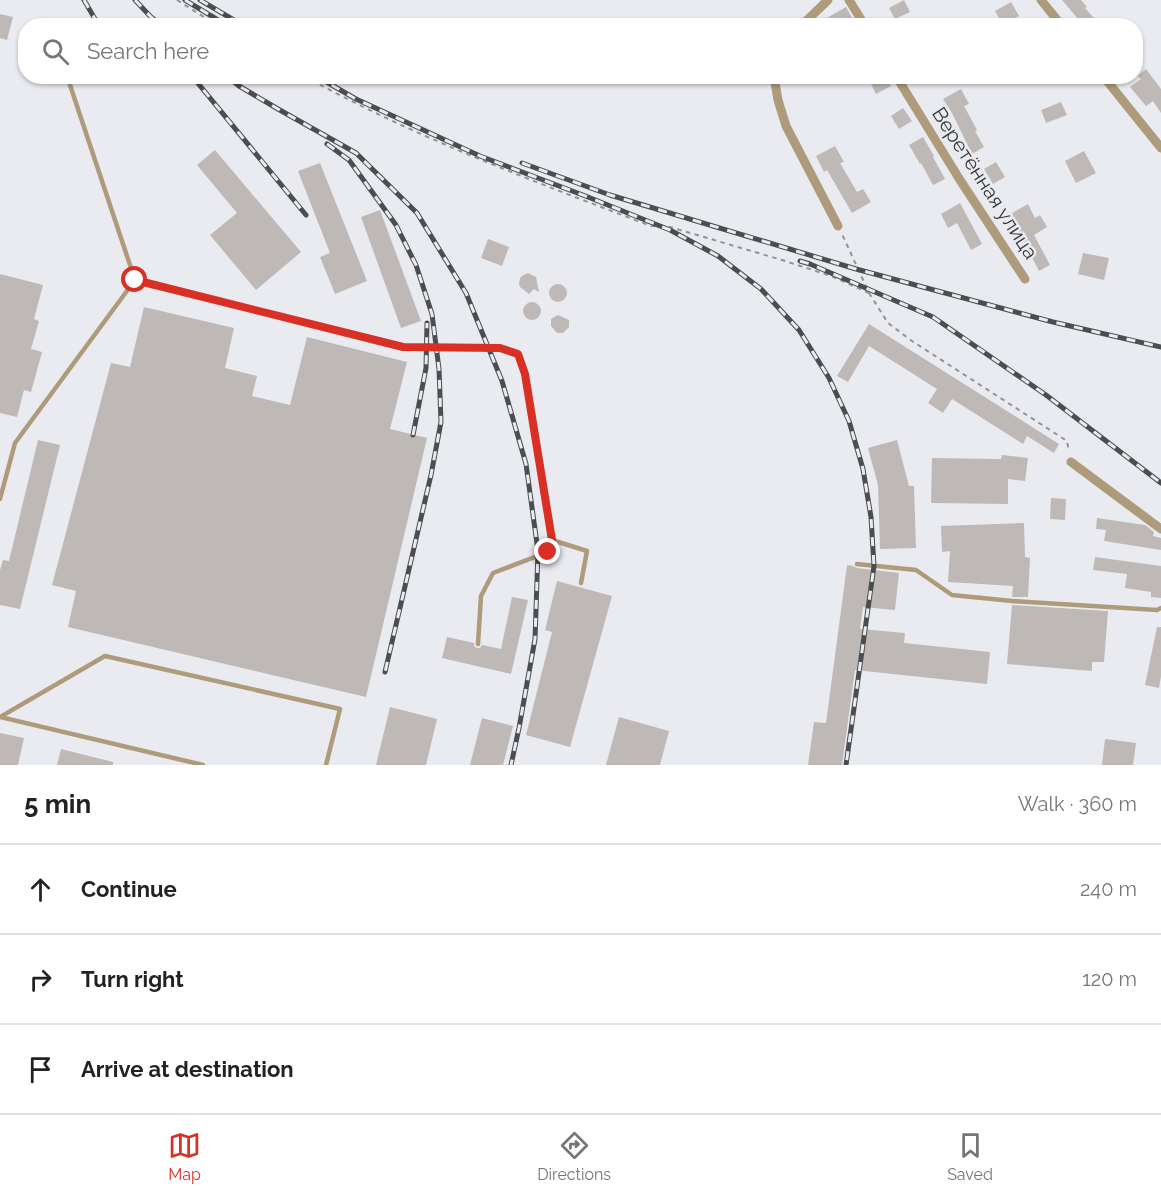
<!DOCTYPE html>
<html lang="en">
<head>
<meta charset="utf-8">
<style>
  :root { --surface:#fff; --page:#f6f6f6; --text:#222; --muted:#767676; --line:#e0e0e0; --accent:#d93025 }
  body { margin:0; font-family:Raleway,sans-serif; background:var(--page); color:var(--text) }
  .stop { position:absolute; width:18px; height:18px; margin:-14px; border:4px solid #d93025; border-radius:50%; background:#fff }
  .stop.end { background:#d93025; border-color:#fff; box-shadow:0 2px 6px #0008 }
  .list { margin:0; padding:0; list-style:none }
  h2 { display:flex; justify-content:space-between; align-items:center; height:78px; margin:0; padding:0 24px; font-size:26px }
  h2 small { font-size:20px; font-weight:400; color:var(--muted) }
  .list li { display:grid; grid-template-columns:39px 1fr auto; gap:18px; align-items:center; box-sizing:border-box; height:90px; padding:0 24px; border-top:2px solid var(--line) }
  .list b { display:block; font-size:22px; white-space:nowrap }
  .list em { font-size:20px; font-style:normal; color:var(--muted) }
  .icon { flex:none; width:33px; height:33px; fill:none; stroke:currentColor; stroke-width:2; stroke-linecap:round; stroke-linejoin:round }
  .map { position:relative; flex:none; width:1161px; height:765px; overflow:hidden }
  .search { position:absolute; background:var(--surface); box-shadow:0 2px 4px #0004; left:18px; right:18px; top:18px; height:66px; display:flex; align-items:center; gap:15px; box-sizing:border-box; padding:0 21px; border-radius:24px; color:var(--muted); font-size:22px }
  .sheet { height:348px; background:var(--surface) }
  nav { display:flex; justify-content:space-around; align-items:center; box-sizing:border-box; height:84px; border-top:2px solid var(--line); background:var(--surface); font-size:16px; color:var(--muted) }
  nav a { display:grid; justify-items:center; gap:3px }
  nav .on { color:var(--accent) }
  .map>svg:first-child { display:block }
  .building { fill:#beb9b6 }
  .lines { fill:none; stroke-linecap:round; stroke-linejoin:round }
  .path { stroke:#929397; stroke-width:2; stroke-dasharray:4.5 4.5; stroke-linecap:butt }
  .lane { stroke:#ae9b7b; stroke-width:4.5 }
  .street { stroke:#ae9b7b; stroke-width:9 }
  .rail-casing { stroke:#4c4d4f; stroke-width:5 }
  .rail { stroke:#e9ebf0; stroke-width:3; stroke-dasharray:9; stroke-linecap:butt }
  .route { stroke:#d93025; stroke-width:8 }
  .labels { text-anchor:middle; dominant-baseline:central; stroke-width:5; stroke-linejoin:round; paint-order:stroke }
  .street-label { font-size:20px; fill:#363739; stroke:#e9ebf0 }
</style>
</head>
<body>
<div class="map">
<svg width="1161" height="765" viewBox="0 0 1161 765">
  <rect width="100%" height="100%" fill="#e9ebf0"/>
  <g class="building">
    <path d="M 904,0 L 910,12 L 895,19 L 889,8 Z"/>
    <path d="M 1062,0 L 1081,0 L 1087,7 L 1085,8 L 1101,26 L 1084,26 Z"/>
    <path d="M 1011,2 L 1019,16 L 1003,25 L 995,11 Z"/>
    <path d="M 846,7 L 854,21 L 846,26 L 829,26 L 825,19 Z"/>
    <path d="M 0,14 L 13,17 L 7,40 L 0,38 Z"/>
    <path d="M 1146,69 L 1161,89 L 1161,113 L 1153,101 L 1146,106 L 1130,87 L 1141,79 L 1138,76 Z"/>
    <path d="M 867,76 L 886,76 L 891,86 L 876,94 Z"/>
    <path d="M 961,89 L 969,104 L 964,106 L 977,130 L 975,131 L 984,147 L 972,154 L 952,113 L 943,99 Z"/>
    <path d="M 1061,102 L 1067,115 L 1046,123 L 1041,110 Z"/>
    <path d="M 903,108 L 912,121 L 899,129 L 891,116 Z"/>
    <path d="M 923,137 L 934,156 L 933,157 L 945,179 L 933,185 L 921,163 L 920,164 L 909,145 Z"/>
    <path d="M 835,146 L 844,162 L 840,163 L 857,192 L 863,189 L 871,202 L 852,213 L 827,170 L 824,172 L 816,156 Z"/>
    <path d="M 215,150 L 301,252 L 256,290 L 210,235 L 237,213 L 197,165 Z"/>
    <path d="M 1084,151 L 1096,173 L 1076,183 L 1065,161 Z"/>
    <path d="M 996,162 L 1005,177 L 993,184 L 984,169 Z"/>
    <path d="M 320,163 L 367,281 L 335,294 L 320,257 L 330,253 L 298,171 Z"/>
    <path d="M 960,203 L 982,244 L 971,250 L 957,223 L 948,228 L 941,214 Z"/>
    <path d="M 1028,204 L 1035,218 L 1040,215 L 1047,227 L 1034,235 L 1050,265 L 1039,271 L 1023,240 L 1021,242 L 1007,216 Z"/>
    <path d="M 380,210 L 421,321 L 401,328 L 361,217 Z"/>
    <path d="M 488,239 L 509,247 L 502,266 L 481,258 Z"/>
    <path d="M 1083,253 L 1109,258 L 1104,280 L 1078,274 Z"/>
    <path d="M 528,273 L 536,277 L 539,292 L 534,289 L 529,294 L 520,287 L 519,284 L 520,278 L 522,276 Z"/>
    <path d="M 0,274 L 43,285 L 34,319 L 39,321 L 31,349 L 42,352 L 31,392 L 24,390 L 17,417 L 0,413 Z"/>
    <circle cx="558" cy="293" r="9"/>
    <circle cx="532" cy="311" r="9"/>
    <path d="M 144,307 L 234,328 L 225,368 L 257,376 L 252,396 L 290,405 L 307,337 L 407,362 L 390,429 L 427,438 L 366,697 L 68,627 L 76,591 L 52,585 L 111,363 L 130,367 Z"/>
    <path d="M 558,315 L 569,320 L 569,327 L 563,333 L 557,333 L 551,326 L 551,319 Z"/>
    <path d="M 869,324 L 1059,444 L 1054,453 L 1027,436 L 1023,444 L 952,399 L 943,413 L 928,403 L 937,389 L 869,346 L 848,382 L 837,376 Z"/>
    <path d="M 38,440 L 60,445 L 20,609 L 0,605 L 0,570 L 3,560 L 9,561 Z"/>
    <path d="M 897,440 L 909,486 L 914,486 L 916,548 L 880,549 L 878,485 L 868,448 Z"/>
    <path d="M 1002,455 L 1028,458 L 1025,481 L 1008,479 L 1008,504 L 931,503 L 932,458 L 1001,459 Z"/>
    <path d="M 1051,498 L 1066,499 L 1065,520 L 1050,519 Z"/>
    <path d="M 1097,518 L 1145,525 L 1154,532 L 1153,536 L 1161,538 L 1161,550 L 1104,541 L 1106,530 L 1096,529 Z"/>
    <path d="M 1024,523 L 1025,557 L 1030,558 L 1028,597 L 1012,597 L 1013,586 L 948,582 L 950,551 L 942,552 L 941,526 Z"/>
    <path d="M 1095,557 L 1161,566 L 1161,598 L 1151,597 L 1151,592 L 1125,588 L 1127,574 L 1093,570 Z"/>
    <path d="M 847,565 L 853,566 L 857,568 L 899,573 L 895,610 L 863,607 L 860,629 L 905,633 L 904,643 L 990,652 L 987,684 L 855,670 L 842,765 L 808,765 L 814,722 L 826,723 Z"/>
    <path d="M 557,581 L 612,596 L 570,747 L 526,735 L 552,632 L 545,630 Z"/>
    <path d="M 512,597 L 528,600 L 511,674 L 442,658 L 447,637 L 474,643 L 474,646 L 477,648 L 480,648 L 482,645 L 501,649 Z"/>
    <path d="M 1012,605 L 1108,611 L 1104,662 L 1092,662 L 1092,671 L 1007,664 Z"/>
    <path d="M 1157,627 L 1161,627 L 1161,676 L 1159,688 L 1145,685 Z"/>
    <path d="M 390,707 L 437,719 L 426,765 L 376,765 Z"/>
    <path d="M 619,717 L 669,731 L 660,765 L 606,765 Z"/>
    <path d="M 482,718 L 513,726 L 503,765 L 470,765 Z"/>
    <path d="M 0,733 L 24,738 L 18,765 L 0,765 Z"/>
    <path d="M 1105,739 L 1136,743 L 1133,765 L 1102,765 Z"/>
    <path d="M 61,749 L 113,762 L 113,765 L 57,765 Z"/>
  </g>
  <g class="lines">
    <g class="path">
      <path d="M 177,0 L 218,26"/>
      <path d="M 304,76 C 414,137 533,181 651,226 L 670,227 L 782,260 L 831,276 L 869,293 L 842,234"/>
      <path d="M 869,293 L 888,323 L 912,341 L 1067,441 L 1069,452"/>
    </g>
    <g class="lane">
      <path d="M 135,280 L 403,347 L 500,348 L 518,354 L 525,374 L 552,540 L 587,551 L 581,583"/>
      <path d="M 0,499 L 15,443 L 135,280 L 67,76"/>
      <path d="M 857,564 L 916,570 L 952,595 L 1012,601 L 1157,610 L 1161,608"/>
      <path d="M 478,644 L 481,596 L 493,573 L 548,552 L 552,540"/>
      <path d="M 0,717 L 105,656 L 340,709 L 326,765"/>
      <path d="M 0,717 L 203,765"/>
    </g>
    <g class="street">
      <path d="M 849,0 L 865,26"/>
      <path d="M 1041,0 L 1062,26"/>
      <path d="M 801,26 L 828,0"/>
      <path d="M 774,76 L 778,100 L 786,126 L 838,226"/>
      <path d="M 896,76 L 960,180 L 1025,279"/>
      <path d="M 1103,76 L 1161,148"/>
      <path d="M 1071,462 L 1161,529"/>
    </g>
    <defs>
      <g id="rail">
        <path d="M 84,0 L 99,26"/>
        <path d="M 135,0 L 151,17 L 162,26"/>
        <path d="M 185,0 L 218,20"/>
        <path d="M 200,0 L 244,26"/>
        <path d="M 192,76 L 306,215"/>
        <path d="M 227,76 L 239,86 L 278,109 L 356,153 L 417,213 L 466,293 L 502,381 L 526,464 L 538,551 L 535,639 L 519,728 L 511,765"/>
        <path d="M 316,76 L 356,99 L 480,156 L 588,197 L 670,230 L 718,256 L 761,289 L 799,330 L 829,378 L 849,421 L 863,469 L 871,517 L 874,566 L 846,765"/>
        <path d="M 327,144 L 349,160 L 396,225 L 416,265 L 432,314 L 439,369 L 441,422 L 431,475 L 385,672"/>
        <path d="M 522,163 L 610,195 L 856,269 L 1053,322 L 1161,347"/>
        <path d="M 800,261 L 810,264 L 933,317 L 1046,395 L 1161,483"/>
        <path d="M 413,435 L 426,368 L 427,323"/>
      </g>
    </defs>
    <use href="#rail" class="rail-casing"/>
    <use href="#rail" class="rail"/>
  </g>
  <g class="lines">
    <path class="route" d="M 135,280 L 403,347 L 500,348 L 518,354 L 525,374 L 552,540 L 548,552"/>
  </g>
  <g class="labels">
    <g class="street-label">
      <text transform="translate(985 183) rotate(57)">Веретённая улица</text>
    </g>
  </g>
</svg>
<div class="stop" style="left:135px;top:280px"></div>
<div class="stop end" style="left:548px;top:552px"></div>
<div class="search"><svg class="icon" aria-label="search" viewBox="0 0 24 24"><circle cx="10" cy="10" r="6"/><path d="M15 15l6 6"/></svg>Search here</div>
</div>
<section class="sheet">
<h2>5 min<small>Walk · 360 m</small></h2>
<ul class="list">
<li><svg class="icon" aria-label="ahead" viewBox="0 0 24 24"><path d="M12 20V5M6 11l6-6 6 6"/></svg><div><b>Continue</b></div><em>240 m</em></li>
<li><svg class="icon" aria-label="right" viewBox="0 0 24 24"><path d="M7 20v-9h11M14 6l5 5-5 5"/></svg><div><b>Turn right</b></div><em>120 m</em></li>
<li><svg class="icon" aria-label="arrive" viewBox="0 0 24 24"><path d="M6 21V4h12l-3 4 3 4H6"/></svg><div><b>Arrive at destination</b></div></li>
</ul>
</section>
<nav>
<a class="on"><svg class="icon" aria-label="map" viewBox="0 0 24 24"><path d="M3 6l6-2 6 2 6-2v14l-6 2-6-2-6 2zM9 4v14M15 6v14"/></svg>Map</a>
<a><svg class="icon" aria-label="directions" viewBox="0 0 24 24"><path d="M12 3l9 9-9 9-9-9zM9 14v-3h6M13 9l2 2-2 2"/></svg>Directions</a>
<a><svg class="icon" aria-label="saved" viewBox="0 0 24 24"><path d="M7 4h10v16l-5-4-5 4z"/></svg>Saved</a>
</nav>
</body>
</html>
